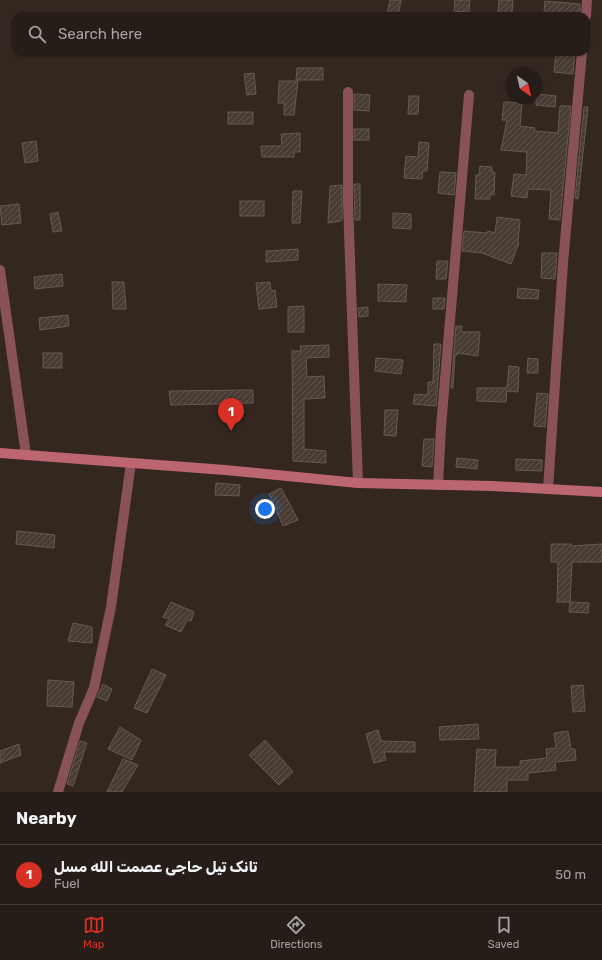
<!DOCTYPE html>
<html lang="en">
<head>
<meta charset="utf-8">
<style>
  :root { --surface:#261d18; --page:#2e2621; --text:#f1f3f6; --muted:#a4a2a2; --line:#423b37; --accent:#d93025 }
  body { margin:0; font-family:Rubik,Vazirmatn,sans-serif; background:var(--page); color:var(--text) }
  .compass { position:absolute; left:506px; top:68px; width:36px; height:36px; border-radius:50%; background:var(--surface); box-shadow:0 1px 3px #0004; rotate:146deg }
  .you { position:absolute; left:265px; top:509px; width:14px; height:14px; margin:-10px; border:3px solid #fff; border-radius:50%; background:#1a73e8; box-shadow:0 0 0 6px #1a73e833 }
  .badge { display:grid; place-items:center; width:26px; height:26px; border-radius:50%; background:var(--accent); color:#fff; font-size:13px; font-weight:700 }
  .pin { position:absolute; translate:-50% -33px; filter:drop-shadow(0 1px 2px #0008) }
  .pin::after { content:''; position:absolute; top:21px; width:14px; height:12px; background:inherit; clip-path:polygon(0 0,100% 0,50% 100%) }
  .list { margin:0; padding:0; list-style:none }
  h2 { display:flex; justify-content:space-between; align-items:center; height:52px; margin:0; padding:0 16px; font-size:17px }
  h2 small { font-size:13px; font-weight:400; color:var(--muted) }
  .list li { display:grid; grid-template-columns:26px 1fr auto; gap:12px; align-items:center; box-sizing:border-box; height:60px; padding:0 16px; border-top:1px solid var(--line) }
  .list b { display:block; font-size:15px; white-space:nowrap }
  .list p { margin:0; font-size:13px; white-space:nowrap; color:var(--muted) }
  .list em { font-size:13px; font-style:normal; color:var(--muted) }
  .icon { flex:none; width:22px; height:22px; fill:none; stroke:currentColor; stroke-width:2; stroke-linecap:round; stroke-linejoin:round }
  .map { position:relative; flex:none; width:602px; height:792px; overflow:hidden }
  .search { position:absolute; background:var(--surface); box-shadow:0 1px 3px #0004; left:12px; right:12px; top:12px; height:44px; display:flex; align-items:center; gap:10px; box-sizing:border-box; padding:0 14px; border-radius:12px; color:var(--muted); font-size:15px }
  .sheet { height:112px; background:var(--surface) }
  nav { display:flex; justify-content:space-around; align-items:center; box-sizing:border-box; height:56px; border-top:1px solid var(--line); background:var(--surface); font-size:11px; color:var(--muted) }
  nav a { display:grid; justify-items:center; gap:2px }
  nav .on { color:var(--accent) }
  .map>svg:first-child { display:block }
  .building { fill:url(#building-hatch); stroke:#685a52 }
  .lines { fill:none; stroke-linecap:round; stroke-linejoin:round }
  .minor { stroke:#885258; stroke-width:10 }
  .secondary { stroke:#bc6671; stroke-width:10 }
</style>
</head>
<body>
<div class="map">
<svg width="602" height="792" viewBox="0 0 602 792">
  <defs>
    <pattern id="building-hatch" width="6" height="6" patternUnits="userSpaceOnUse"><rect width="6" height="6" fill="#483b33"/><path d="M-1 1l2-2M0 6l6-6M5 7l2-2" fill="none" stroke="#625650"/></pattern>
  </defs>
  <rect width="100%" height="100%" fill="#332720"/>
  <g class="building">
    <path d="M 390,0 L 401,0 L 398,16 L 387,14 Z"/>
    <path d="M 455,0 L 470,0 L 469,12 L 454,11 Z"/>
    <path d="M 499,0 L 513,0 L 512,13 L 498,13 Z"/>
    <path d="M 545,1 L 580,4 L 580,16 L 544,13 Z"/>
    <path d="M 556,52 L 575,52 L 573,74 L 554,72 Z"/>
    <path d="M 297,68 L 323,68 L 323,80 L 296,80 Z"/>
    <path d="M 254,73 L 256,94 L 247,95 L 244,74 Z"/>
    <path d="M 279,81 L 298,81 L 294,115 L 284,115 L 284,103 L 278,103 Z"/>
    <path d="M 354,94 L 370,95 L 369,111 L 354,110 Z"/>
    <path d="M 536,94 L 556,96 L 555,107 L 536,105 Z"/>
    <path d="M 409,96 L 419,96 L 418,114 L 408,114 Z"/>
    <path d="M 504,102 L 522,103 L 520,126 L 535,128 L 534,131 L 558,133 L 560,106 L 571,106 L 560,220 L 549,219 L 551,190 L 528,189 L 527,198 L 511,196 L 514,174 L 526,175 L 527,152 L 501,150 L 507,120 L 502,120 Z"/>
    <path d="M 584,107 L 588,107 L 578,199 L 575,198 Z"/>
    <rect x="228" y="112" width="25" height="12"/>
    <rect x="354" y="129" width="15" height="11"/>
    <path d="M 300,133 L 300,152 L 294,152 L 294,157 L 262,157 L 261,146 L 282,146 L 281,134 Z"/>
    <path d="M 36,141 L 38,161 L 25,163 L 22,143 Z"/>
    <path d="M 419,142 L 429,143 L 427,171 L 423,171 L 422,179 L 404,178 L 406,156 L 418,157 Z"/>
    <path d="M 480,166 L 492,167 L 492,172 L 495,172 L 494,195 L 490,194 L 490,199 L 475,199 L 476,175 L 479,175 Z"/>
    <path d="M 440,172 L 456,173 L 454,195 L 438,193 Z"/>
    <path d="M 354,184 L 360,184 L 360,220 L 355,220 Z"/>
    <path d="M 342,185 L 342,219 L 341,221 L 328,223 L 330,186 Z"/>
    <path d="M 293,191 L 302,191 L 300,223 L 292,223 Z"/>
    <rect x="240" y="201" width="24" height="15"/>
    <path d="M 19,204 L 21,223 L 2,225 L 0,206 Z"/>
    <path d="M 58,212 L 62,231 L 53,232 L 50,214 Z"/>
    <path d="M 393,213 L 411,214 L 411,229 L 393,228 Z"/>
    <path d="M 497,217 L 520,220 L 518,242 L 519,243 L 511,264 L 482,253 L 462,251 L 464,231 L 487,233 L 488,231 L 495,233 Z"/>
    <path d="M 298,249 L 298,260 L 266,262 L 266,251 Z"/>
    <path d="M 542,253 L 557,253 L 555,279 L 541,278 Z"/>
    <path d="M 437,261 L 448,261 L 446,279 L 436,279 Z"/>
    <path d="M 62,274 L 63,286 L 35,289 L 34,277 Z"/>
    <path d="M 112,282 L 124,282 L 126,309 L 113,309 Z"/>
    <path d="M 270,282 L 271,291 L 275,290 L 277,307 L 259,309 L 256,283 Z"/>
    <path d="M 378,284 L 407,285 L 406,302 L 378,301 Z"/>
    <path d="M 518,288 L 539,290 L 538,299 L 517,298 Z"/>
    <path d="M 433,298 L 445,298 L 444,309 L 433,309 Z"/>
    <path d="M 304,306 L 304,332 L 288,332 L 288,307 Z"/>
    <path d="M 368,307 L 368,316 L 359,317 L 358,308 Z"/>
    <path d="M 68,315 L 69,326 L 40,330 L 39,318 Z"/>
    <path d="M 456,326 L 462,326 L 461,332 L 480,332 L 478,356 L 458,353 L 457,355 L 455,355 L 453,388 L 451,388 Z"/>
    <path d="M 434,344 L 441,344 L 436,406 L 413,404 L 415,394 L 428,395 L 428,382 L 433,382 Z"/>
    <path d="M 329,345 L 329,357 L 306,358 L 307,377 L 324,376 L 325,398 L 304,399 L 304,449 L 326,451 L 326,463 L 293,461 L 292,351 L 301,351 L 300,346 Z"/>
    <rect x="43" y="353" width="19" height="15"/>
    <path d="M 376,358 L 403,360 L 401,374 L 375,371 Z"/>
    <path d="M 528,358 L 538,359 L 538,373 L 527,373 Z"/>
    <path d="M 509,366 L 519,367 L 518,392 L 507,391 L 507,390 L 506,402 L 477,401 L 477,388 L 507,388 Z"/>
    <path d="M 253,390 L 253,403 L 171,405 L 169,391 Z"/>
    <path d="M 537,393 L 548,394 L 545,427 L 534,426 Z"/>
    <path d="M 385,410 L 398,410 L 396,436 L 384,435 Z"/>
    <path d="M 424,439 L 434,439 L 432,467 L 422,466 Z"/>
    <path d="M 457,458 L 478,460 L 477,469 L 456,467 Z"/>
    <path d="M 516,459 L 542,460 L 542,471 L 516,470 Z"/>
    <path d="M 216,483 L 240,485 L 239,496 L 215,495 Z"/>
    <path d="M 281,488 L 298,520 L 283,526 L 269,494 Z"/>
    <path d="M 17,531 L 55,535 L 54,548 L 16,544 Z"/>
    <path d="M 551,544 L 571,544 L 571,546 L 602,544 L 602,562 L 572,562 L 570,602 L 557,602 L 558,562 L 551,562 Z"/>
    <path d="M 171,602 L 194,612 L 191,621 L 187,620 L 181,632 L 165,625 L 169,619 L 163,617 Z"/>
    <path d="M 570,602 L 589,603 L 588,613 L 569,612 Z"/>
    <path d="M 73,623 L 92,627 L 92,643 L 68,641 Z"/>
    <path d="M 152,669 L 166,675 L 147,713 L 134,708 Z"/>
    <path d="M 48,680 L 74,682 L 72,707 L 47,706 Z"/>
    <path d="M 103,684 L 112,689 L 107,701 L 97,697 Z"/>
    <path d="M 583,685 L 585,711 L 573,712 L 571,686 Z"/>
    <path d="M 478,724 L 479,739 L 440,740 L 439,727 Z"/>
    <path d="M 120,727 L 141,740 L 132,760 L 108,749 Z"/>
    <path d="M 378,730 L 381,741 L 415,742 L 415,752 L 384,752 L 386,760 L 374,763 L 366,734 Z"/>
    <path d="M 568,731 L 571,749 L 575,749 L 576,760 L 555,762 L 556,770 L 528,773 L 528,780 L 507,780 L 507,792 L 474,792 L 477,749 L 496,750 L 495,767 L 520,767 L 520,761 L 547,758 L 546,749 L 556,748 L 554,733 Z"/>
    <path d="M 265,740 L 293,772 L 279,785 L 249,755 Z"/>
    <path d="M 80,741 L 87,743 L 73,786 L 67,784 Z"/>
    <path d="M 19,744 L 21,755 L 0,763 L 0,751 Z"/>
    <path d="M 123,759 L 138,765 L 122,792 L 107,792 Z"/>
  </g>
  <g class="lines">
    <g class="minor">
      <path d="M 586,16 L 587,0"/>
      <path d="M 348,92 L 348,203 L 358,483"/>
      <path d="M 0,270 L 26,455"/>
      <path d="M 438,485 L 441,427 L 469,95"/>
      <path d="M 548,489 L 563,263 L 582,52"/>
      <path d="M 58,792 L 79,723 L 94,688 L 111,607 L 131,463"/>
    </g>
    <path class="secondary" d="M 0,453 L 225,470 L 358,483 L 493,486 L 602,492"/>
  </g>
</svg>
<svg class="compass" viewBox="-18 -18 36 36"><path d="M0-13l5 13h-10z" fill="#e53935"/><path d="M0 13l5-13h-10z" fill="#a4a2a2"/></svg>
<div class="you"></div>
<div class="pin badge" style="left:231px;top:431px">1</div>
<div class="search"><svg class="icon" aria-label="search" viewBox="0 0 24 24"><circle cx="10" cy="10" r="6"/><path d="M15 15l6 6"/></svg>Search here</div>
</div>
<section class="sheet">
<h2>Nearby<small></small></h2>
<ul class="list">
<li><span class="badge">1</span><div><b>تانک تیل حاجی عصمت الله مسل</b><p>Fuel</p></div><em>50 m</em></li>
</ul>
</section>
<nav>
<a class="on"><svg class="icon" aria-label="map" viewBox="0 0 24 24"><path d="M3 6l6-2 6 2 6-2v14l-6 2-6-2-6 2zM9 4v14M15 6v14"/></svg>Map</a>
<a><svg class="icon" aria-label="directions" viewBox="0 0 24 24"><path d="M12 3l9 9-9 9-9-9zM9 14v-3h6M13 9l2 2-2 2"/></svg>Directions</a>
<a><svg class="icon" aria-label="saved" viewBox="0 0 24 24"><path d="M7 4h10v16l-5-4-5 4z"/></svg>Saved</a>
</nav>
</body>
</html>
